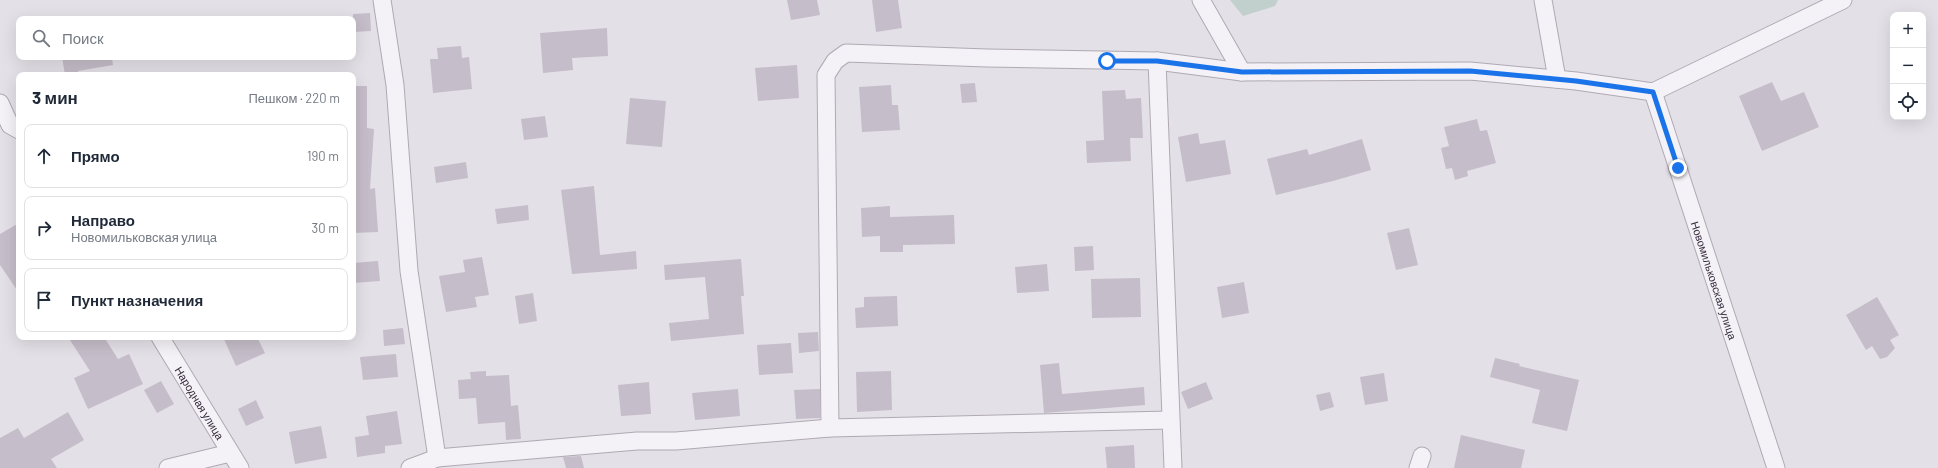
<!DOCTYPE html>
<html lang="ru">
<head>
<meta charset="utf-8">
<style>
  :root { --surface:#fff; --page:#f2f2f3; --text:#1f2937; --muted:#747a83; --line:#e0e1e3 }
  body { margin:0; font-family:Barlow,sans-serif; background:var(--page); color:var(--text) }
  .controls { position:absolute; right:12px; top:12px; display:grid; overflow:hidden; border-radius:8px; box-shadow:0 4px 16px #0002 }
  .controls button { width:36px; height:36px; display:grid; place-items:center; padding:0; border:0; border-bottom:1px solid var(--line); background:var(--surface); color:var(--text); font:20px sans-serif }
  .stop { position:absolute; width:12px; height:12px; margin:-9px; border:3px solid #1a73e8; border-radius:50%; background:#fff }
  .stop.end { background:#1a73e8; border-color:#fff; box-shadow:0 1px 4px #0008 }
  .list { margin:0; padding:0; list-style:none }
  h2 { display:flex; justify-content:space-between; align-items:center; height:52px; margin:0; padding:0 16px; font-size:17px }
  h2 small { font-size:13px; font-weight:400; color:var(--muted) }
  .list li { display:grid; grid-template-columns:26px 1fr auto; gap:12px; align-items:center; box-sizing:border-box; height:64px; margin:0 8px 8px; padding:0 8px; border:1px solid var(--line); border-radius:8px }
  .list b { display:block; font-size:15px; white-space:nowrap }
  .list p { margin:0; font-size:13px; white-space:nowrap; color:var(--muted) }
  .list em { font-size:13px; font-style:normal; color:var(--muted) }
  .icon { flex:none; width:22px; height:22px; fill:none; stroke:currentColor; stroke-width:2; stroke-linecap:round; stroke-linejoin:round }
  .map { position:relative; flex:none; width:1938px; height:468px; overflow:hidden }
  .search { position:absolute; background:var(--surface); box-shadow:0 4px 16px #0002; left:16px; top:16px; width:340px; height:44px; display:flex; align-items:center; gap:10px; box-sizing:border-box; padding:0 14px; border-radius:8px; color:var(--muted); font-size:15px }
  .panel { position:absolute; background:var(--surface); box-shadow:0 4px 16px #0002; left:16px; top:72px; width:340px; height:268px; border-radius:8px }
  .map>svg:first-child { display:block }
  .green { fill:#c1d0cc }
  .building { fill:#c5bdc9 }
  .lines { fill:none; stroke-linecap:round; stroke-linejoin:round }
  .street-casing { stroke:#b0a9b4; stroke-width:19 }
  .street { stroke:#f4f2f6; stroke-width:17 }
  .route { stroke:#1a73e8; stroke-width:5 }
  .labels { text-anchor:middle; dominant-baseline:central; stroke-width:3.5; stroke-linejoin:round; paint-order:stroke }
  .street-label { font-size:11px; fill:#362a3d; stroke:#f2eff5 }
</style>
</head>
<body>
<div class="map">
<svg width="1938" height="468" viewBox="0 0 1938 468">
  <rect width="100%" height="100%" fill="#e4e0e7"/>
  <path class="green" d="M 1230,0 L 1278,0 L 1275,6 L 1243,16 Z"/>
  <g class="building">
    <path d="M 787,0 L 817,0 L 820,15 L 791,20 Z"/>
    <path d="M 872,0 L 898,0 L 902,28 L 876,32 Z"/>
    <path d="M 370,13 L 371,31 L 353,32 L 353,14 Z"/>
    <path d="M 607,28 L 608,56 L 572,58 L 573,70 L 543,73 L 540,33 Z"/>
    <path d="M 461,46 L 462,58 L 469,57 L 472,89 L 433,93 L 430,59 L 438,59 L 437,48 Z"/>
    <path d="M 62,57 L 112,57 L 113,65 L 78,71 L 79,75 L 65,75 Z"/>
    <path d="M 797,65 L 799,98 L 758,101 L 755,68 Z"/>
    <path d="M 1772,82 L 1781,101 L 1804,92 L 1819,127 L 1762,151 L 1739,96 Z"/>
    <path d="M 975,83 L 977,102 L 962,103 L 960,84 Z"/>
    <path d="M 891,85 L 892,105 L 898,105 L 900,130 L 862,132 L 859,87 Z"/>
    <path d="M 353,86 L 367,86 L 367,128 L 374,129 L 370,189 L 375,188 L 378,232 L 353,233 Z"/>
    <path d="M 1125,90 L 1126,99 L 1141,98 L 1143,138 L 1130,138 L 1131,161 L 1087,163 L 1086,141 L 1104,140 L 1102,91 Z"/>
    <path d="M 630,98 L 666,101 L 662,147 L 626,144 Z"/>
    <path d="M 545,116 L 548,137 L 524,140 L 521,119 Z"/>
    <path d="M 1477,119 L 1480,131 L 1487,130 L 1496,163 L 1467,171 L 1468,176 L 1455,180 L 1452,168 L 1446,169 L 1441,148 L 1449,146 L 1444,127 Z"/>
    <path d="M 1198,133 L 1200,144 L 1225,140 L 1231,174 L 1186,182 L 1178,137 Z"/>
    <path d="M 1362,139 L 1371,170 L 1333,181 L 1276,195 L 1267,159 L 1307,149 L 1309,155 Z"/>
    <path d="M 466,162 L 468,178 L 436,183 L 434,167 Z"/>
    <path d="M 594,186 L 600,255 L 636,251 L 637,269 L 572,274 L 561,190 Z"/>
    <path d="M 528,205 L 529,220 L 497,224 L 495,209 Z"/>
    <path d="M 890,206 L 890,217 L 954,215 L 955,244 L 903,245 L 903,252 L 880,252 L 880,236 L 862,237 L 861,208 Z"/>
    <path d="M 19,223 L 19,293 L 0,265 L 0,234 Z"/>
    <path d="M 1409,228 L 1418,265 L 1396,270 L 1387,233 Z"/>
    <path d="M 1093,246 L 1094,270 L 1075,271 L 1074,247 Z"/>
    <path d="M 482,257 L 489,295 L 475,297 L 477,307 L 446,312 L 439,276 L 465,272 L 463,260 Z"/>
    <path d="M 741,259 L 744,296 L 741,296 L 744,334 L 671,341 L 669,323 L 709,319 L 705,277 L 665,280 L 664,265 Z"/>
    <path d="M 378,261 L 380,281 L 353,283 L 353,263 Z"/>
    <path d="M 1047,264 L 1049,291 L 1017,293 L 1015,267 Z"/>
    <path d="M 1140,278 L 1141,317 L 1092,318 L 1091,279 Z"/>
    <path d="M 1244,282 L 1249,313 L 1222,318 L 1217,287 Z"/>
    <path d="M 533,293 L 537,321 L 519,324 L 515,296 Z"/>
    <path d="M 897,296 L 898,326 L 856,328 L 855,308 L 864,307 L 864,297 Z"/>
    <path d="M 1877,297 L 1899,335 L 1890,340 L 1895,348 L 1887,357 L 1880,359 L 1872,346 L 1866,350 L 1846,315 Z"/>
    <path d="M 403,328 L 405,344 L 384,346 L 383,330 Z"/>
    <path d="M 818,332 L 819,351 L 799,353 L 798,333 Z"/>
    <path d="M 68,337 L 104,337 L 118,359 L 129,354 L 143,384 L 88,409 L 74,378 L 90,371 Z"/>
    <path d="M 223,337 L 257,337 L 265,353 L 236,366 Z"/>
    <path d="M 791,343 L 793,373 L 759,375 L 757,345 Z"/>
    <path d="M 396,354 L 398,377 L 363,380 L 360,357 Z"/>
    <path d="M 1495,358 L 1520,364 L 1519,366 L 1579,380 L 1567,431 L 1532,423 L 1540,390 L 1490,377 Z"/>
    <path d="M 1059,363 L 1062,394 L 1144,387 L 1145,405 L 1044,413 L 1040,365 Z"/>
    <path d="M 486,371 L 486,376 L 509,375 L 511,406 L 518,405 L 521,439 L 506,440 L 505,422 L 478,424 L 476,398 L 459,399 L 458,380 L 471,379 L 470,372 Z"/>
    <path d="M 891,371 L 892,410 L 857,412 L 856,372 Z"/>
    <path d="M 1384,373 L 1388,401 L 1365,405 L 1360,377 Z"/>
    <path d="M 161,381 L 174,404 L 157,413 L 144,390 Z"/>
    <path d="M 649,382 L 651,414 L 621,416 L 618,385 Z"/>
    <path d="M 1206,382 L 1213,399 L 1188,409 L 1181,392 Z"/>
    <path d="M 738,389 L 740,416 L 695,420 L 692,393 Z"/>
    <path d="M 820,389 L 820,418 L 796,419 L 794,390 Z"/>
    <path d="M 1330,392 L 1334,407 L 1320,411 L 1316,395 Z"/>
    <path d="M 256,400 L 264,418 L 246,426 L 238,409 Z"/>
    <path d="M 397,411 L 402,444 L 385,446 L 385,453 L 357,457 L 355,437 L 369,435 L 366,416 Z"/>
    <path d="M 68,412 L 84,440 L 51,459 L 57,468 L 0,468 L 0,438 L 18,428 L 24,438 Z"/>
    <path d="M 321,426 L 327,458 L 295,464 L 289,432 Z"/>
    <path d="M 1461,435 L 1525,450 L 1521,468 L 1454,468 Z"/>
    <path d="M 1134,445 L 1135,468 L 1107,468 L 1105,447 Z"/>
    <path d="M 581,456 L 584,468 L 566,468 L 563,457 Z"/>
  </g>
  <g class="lines">
    <defs>
      <g id="street">
        <path d="M 382,0 L 395,85 L 409,271 L 437,458"/>
        <path d="M 1201,0 L 1242,72 L 1470,71 L 1576,81 L 1653,92 L 1843,0"/>
        <path d="M 1543,0 L 1557,79"/>
        <path d="M 1157,61 L 1173,468"/>
        <path id="s1" d="M 1653,92 L 1776,468"/>
        <path d="M 0,103 L 10,125 L 19,130"/>
        <path id="s2" d="M 160,337 L 240,468"/>
        <path d="M 830,428 L 826,75 L 835,61 L 846,53 L 987,58 L 1157,61 L 1242,72"/>
        <path d="M 168,468 L 230,453"/>
        <path d="M 410,468 L 437,458 L 637,441 L 676,441 L 830,428 L 1170,420"/>
        <path d="M 1418,468 L 1422,456"/>
      </g>
    </defs>
    <use href="#street" class="street-casing"/>
    <use href="#street" class="street"/>
  </g>
  <g class="lines">
    <path class="route" d="M 1107,61 L 1157,61 L 1242,72 L 1470,71 L 1576,81 L 1653,92 L 1678,168"/>
  </g>
  <g class="labels">
    <g class="street-label">
      <text stroke="none"><textPath href="#s1" startOffset="198">Новомильковская улица</textPath></text>
      <text stroke="none"><textPath href="#s2" startOffset="77">Народная улица</textPath></text>
    </g>
  </g>
</svg>
<div class="controls">
<button>+</button>
<button>−</button>
<button><svg class="icon" aria-label="locate" viewBox="0 0 24 24"><circle cx="12" cy="12" r="6"/><path d="M12 2v4M12 18v4M2 12h4M18 12h4"/></svg></button>
</div>
<div class="stop" style="left:1107px;top:61px"></div>
<div class="stop end" style="left:1678px;top:168px"></div>
<div class="search"><svg class="icon" aria-label="search" viewBox="0 0 24 24"><circle cx="10" cy="10" r="6"/><path d="M15 15l6 6"/></svg>Поиск</div>
<section class="panel">
<h2>3 мин<small>Пешком · 220 m</small></h2>
<ul class="list">
<li><svg class="icon" aria-label="ahead" viewBox="0 0 24 24"><path d="M12 20V5M6 11l6-6 6 6"/></svg><div><b>Прямо</b></div><em>190 m</em></li>
<li><svg class="icon" aria-label="right" viewBox="0 0 24 24"><path d="M7 20v-9h11M14 6l5 5-5 5"/></svg><div><b>Направо</b><p>Новомильковская улица</p></div><em>30 m</em></li>
<li><svg class="icon" aria-label="arrive" viewBox="0 0 24 24"><path d="M6 21V4h12l-3 4 3 4H6"/></svg><div><b>Пункт назначения</b></div></li>
</ul>
</section>
</div>
</body>
</html>
